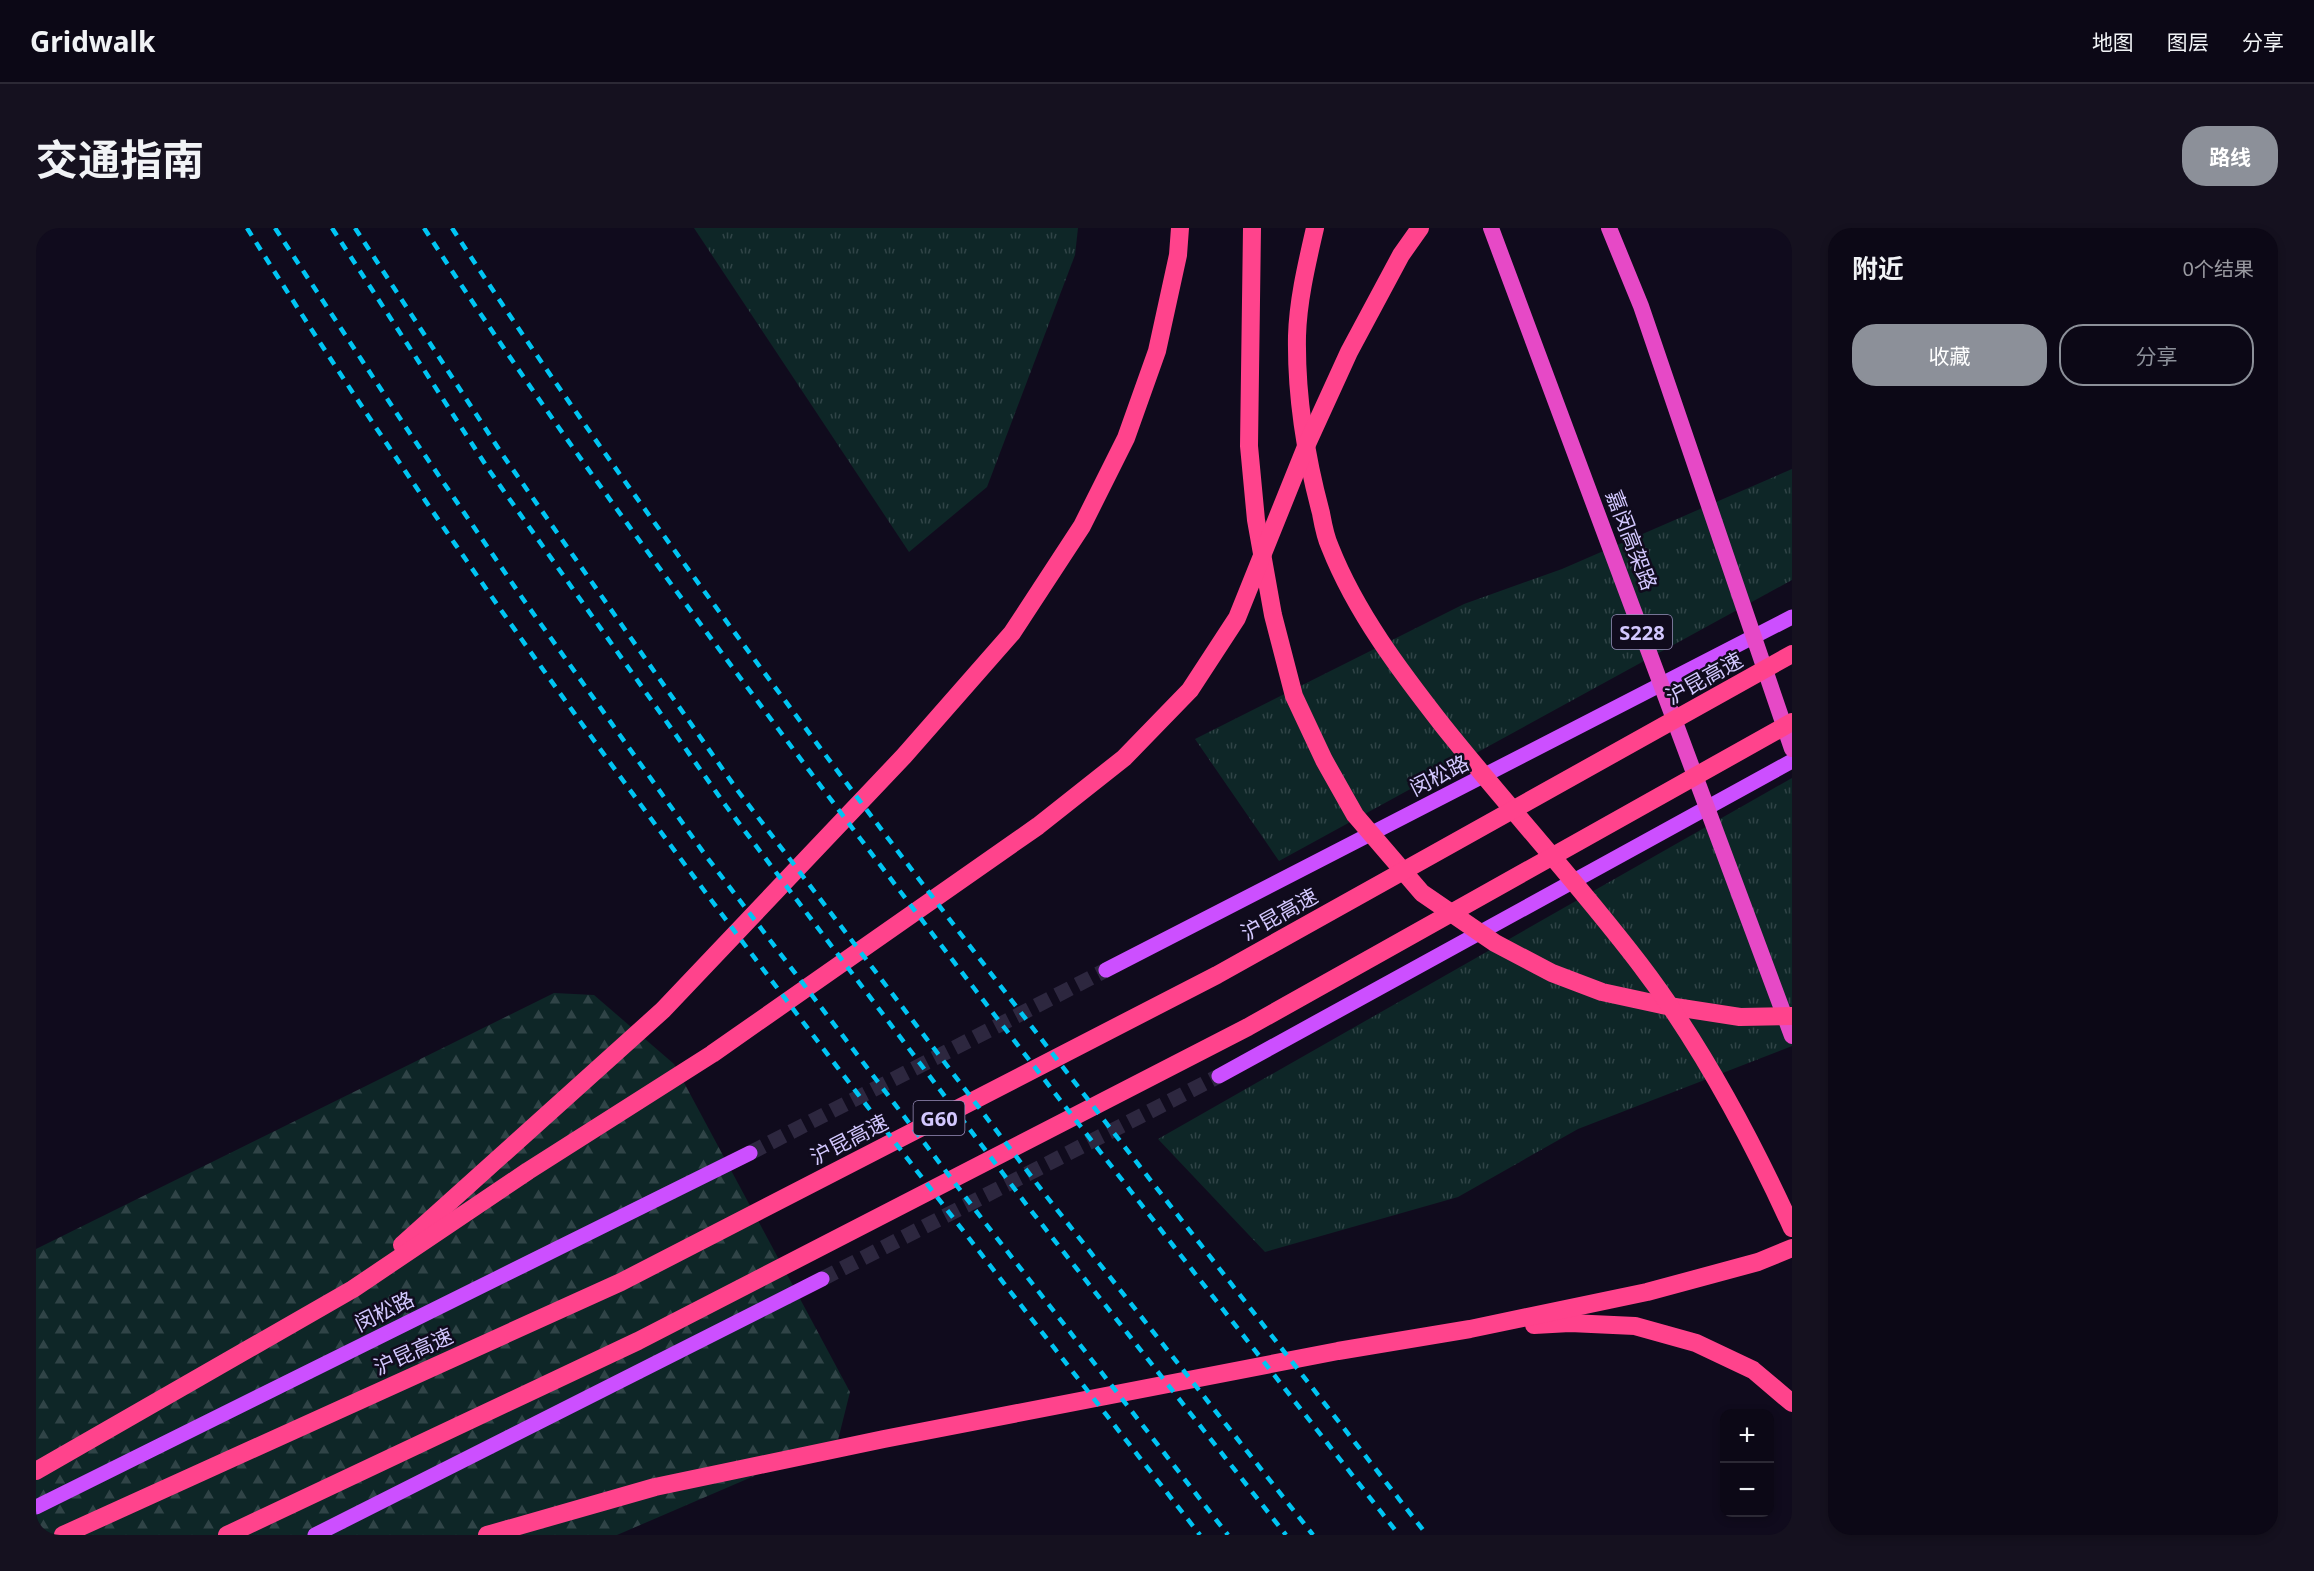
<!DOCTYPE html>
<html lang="zh">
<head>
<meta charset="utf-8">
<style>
  :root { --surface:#0c0816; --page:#15111f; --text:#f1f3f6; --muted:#9a9aa1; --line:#2c2935; --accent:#8c9099 }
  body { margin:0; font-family:"Noto Sans","Noto Sans SC",sans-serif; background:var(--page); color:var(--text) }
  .controls { position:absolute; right:18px; bottom:18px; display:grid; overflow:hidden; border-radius:12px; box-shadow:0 3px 9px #0003 }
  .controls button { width:54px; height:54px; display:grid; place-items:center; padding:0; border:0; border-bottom:2px solid var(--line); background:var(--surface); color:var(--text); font:30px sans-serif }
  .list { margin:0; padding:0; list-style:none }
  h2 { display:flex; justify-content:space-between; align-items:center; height:78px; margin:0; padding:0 24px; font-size:26px }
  h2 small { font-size:20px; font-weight:400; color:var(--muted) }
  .actions { display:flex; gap:12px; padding:18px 24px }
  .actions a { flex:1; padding:14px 0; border:2px solid var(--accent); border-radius:24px; text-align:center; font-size:21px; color:var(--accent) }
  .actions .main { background:var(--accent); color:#fff }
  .map { position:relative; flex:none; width:1756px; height:1307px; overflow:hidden; border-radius:24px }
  header { display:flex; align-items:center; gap:36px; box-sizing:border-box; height:84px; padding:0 30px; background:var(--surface); border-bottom:2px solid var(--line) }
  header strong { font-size:28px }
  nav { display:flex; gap:33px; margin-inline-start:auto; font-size:21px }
  .intro { display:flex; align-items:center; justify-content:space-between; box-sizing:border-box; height:144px; padding:0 36px }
  h1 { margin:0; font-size:42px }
  .button { padding:15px 27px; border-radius:24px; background:var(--accent); color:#fff; font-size:21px; font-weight:700 }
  main { display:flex; gap:36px; padding:0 36px }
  aside { flex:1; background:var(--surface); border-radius:24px; box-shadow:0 3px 9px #0003 }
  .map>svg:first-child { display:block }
  .forest { fill:url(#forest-firs) }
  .park { fill:url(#park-tufts) }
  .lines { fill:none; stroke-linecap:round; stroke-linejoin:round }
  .primary-tunnel { stroke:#2d273f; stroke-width:15; stroke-dasharray:15 8; stroke-linecap:butt }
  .primary { stroke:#cc4fff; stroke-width:15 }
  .trunk { stroke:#e649c6; stroke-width:16 }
  .motorway { stroke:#ff438c; stroke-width:18 }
  .rail { stroke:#00c5f3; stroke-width:4.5; stroke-dasharray:9 8; stroke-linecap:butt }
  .labels { text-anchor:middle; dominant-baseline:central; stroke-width:5; stroke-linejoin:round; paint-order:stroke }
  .shield { fill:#100b1d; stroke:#988fbb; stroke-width:1.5 }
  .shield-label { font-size:20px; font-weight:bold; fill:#d3c8ff }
  .street-label { font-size:21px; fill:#d3c8ff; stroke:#100b1d }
</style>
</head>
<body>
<header>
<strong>Gridwalk</strong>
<nav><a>地图</a><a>图层</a><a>分享</a></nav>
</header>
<div class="intro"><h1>交通指南</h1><a class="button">路线</a></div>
<main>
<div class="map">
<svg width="1756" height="1307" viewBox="0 0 1756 1307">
  <defs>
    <pattern id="forest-firs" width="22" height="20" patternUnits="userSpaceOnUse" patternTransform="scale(1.5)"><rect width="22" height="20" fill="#0e2627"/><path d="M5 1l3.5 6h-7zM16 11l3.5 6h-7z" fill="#304447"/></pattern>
    <pattern id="park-tufts" width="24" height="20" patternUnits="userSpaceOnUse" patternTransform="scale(1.5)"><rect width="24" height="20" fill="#0e2627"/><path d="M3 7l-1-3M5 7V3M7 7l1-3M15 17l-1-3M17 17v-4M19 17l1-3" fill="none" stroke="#304447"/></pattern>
  </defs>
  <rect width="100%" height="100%" fill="#100b1d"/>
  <path class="forest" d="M 518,765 L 558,767 L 638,836 L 814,1164 L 802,1212 L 581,1307 L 0,1307 L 0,1021 Z"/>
  <g class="park">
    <path d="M 658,0 L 1042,0 L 1039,27 L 951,259 L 873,324 Z"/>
    <path d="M 1756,241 L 1756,352 L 1243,633 L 1159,511 L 1428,376 L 1526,341 Z"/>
    <path d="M 1756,550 L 1756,818 L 1542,901 L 1422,969 L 1229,1024 L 1122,911 Z"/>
  </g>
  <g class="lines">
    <g class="primary-tunnel">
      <path d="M 714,925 L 1070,742"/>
      <path d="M 786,1051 L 1183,848"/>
    </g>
    <g class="primary">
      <path d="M 1070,742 L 1756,389"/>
      <path d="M 1183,848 L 1756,533"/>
      <path d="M 0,1279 L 714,925"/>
      <path d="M 279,1307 L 786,1051"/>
    </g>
    <g class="trunk">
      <path d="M 1455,0 L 1756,808"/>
      <path d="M 1573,0 L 1605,78 L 1756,521"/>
    </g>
    <g class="motorway">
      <path d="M 1216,0 L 1213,218 L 1220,292 L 1237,387 L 1258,468 L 1288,532 L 1319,587 L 1386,665 L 1459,715 L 1516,745 L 1566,764 L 1626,777 L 1704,789 L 1756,788"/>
      <path d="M 1279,0 C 1271,35 1262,72 1261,108 C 1260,167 1270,229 1285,285 C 1287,296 1289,308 1294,319 C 1320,385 1365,444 1408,499 C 1472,579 1541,654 1603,735 C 1665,816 1714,908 1756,1000"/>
      <path d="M 366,1017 L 627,782 L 868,528 L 976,405 L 1046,298 L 1090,210 L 1121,123 L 1142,27 L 1144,0"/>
      <path d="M 1498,1097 L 1534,1095 L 1599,1098 L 1660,1115 L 1717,1142 L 1756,1175"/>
      <path d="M 0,1243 L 317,1061 L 492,943 L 676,826 L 1002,598 L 1088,530 L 1154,462 L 1201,390 L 1271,216 L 1313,124 L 1365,27 L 1384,0"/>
      <path d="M 27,1307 L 585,1054 L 1181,747 L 1756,426"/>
      <path d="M 191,1307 L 602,1113 L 1212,799 L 1756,494"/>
      <path d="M 451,1307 L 619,1259 L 848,1211 L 1302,1123 L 1434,1101 L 1611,1064 L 1722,1034 L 1756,1020"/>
    </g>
    <g class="rail">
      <path d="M 211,0 C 497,458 833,882 1164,1307"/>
      <path d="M 239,0 L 373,204 L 487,371 L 670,628 L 950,996 L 1192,1307"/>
      <path d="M 296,0 L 453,242 L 690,578 L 993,980 L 1250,1307"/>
      <path d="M 319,0 L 466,226 L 702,563 L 1011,969 L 1277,1307"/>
      <path d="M 388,0 C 499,172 621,338 743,502 C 945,774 1155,1040 1363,1307"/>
      <path d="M 416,0 C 523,165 639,325 756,482 C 963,761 1178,1033 1391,1307"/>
    </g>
  </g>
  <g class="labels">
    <g class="shield">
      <rect x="1576" y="387" width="60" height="34" rx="4.5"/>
      <rect x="877.5" y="873" width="51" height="34" rx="4.5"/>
    </g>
    <g class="shield-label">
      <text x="1606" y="404">S228</text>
      <text x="903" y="890">G60</text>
    </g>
    <g class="street-label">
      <text transform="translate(1596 312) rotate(69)">嘉闵高架路</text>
      <text transform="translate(1668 450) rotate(-29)">沪昆高速</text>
      <text transform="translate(1403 547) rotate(-27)">闵松路</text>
      <text transform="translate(1243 686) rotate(-29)">沪昆高速</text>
      <text transform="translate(813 911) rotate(-27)">沪昆高速</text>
      <text transform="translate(348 1083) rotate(-26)">闵松路</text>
      <text transform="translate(377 1123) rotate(-24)">沪昆高速</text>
    </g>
  </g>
</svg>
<div class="controls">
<button>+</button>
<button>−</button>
</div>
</div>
<aside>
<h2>附近<small>0个结果</small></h2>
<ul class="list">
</ul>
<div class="actions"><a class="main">收藏</a><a>分享</a></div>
</aside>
</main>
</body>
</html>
